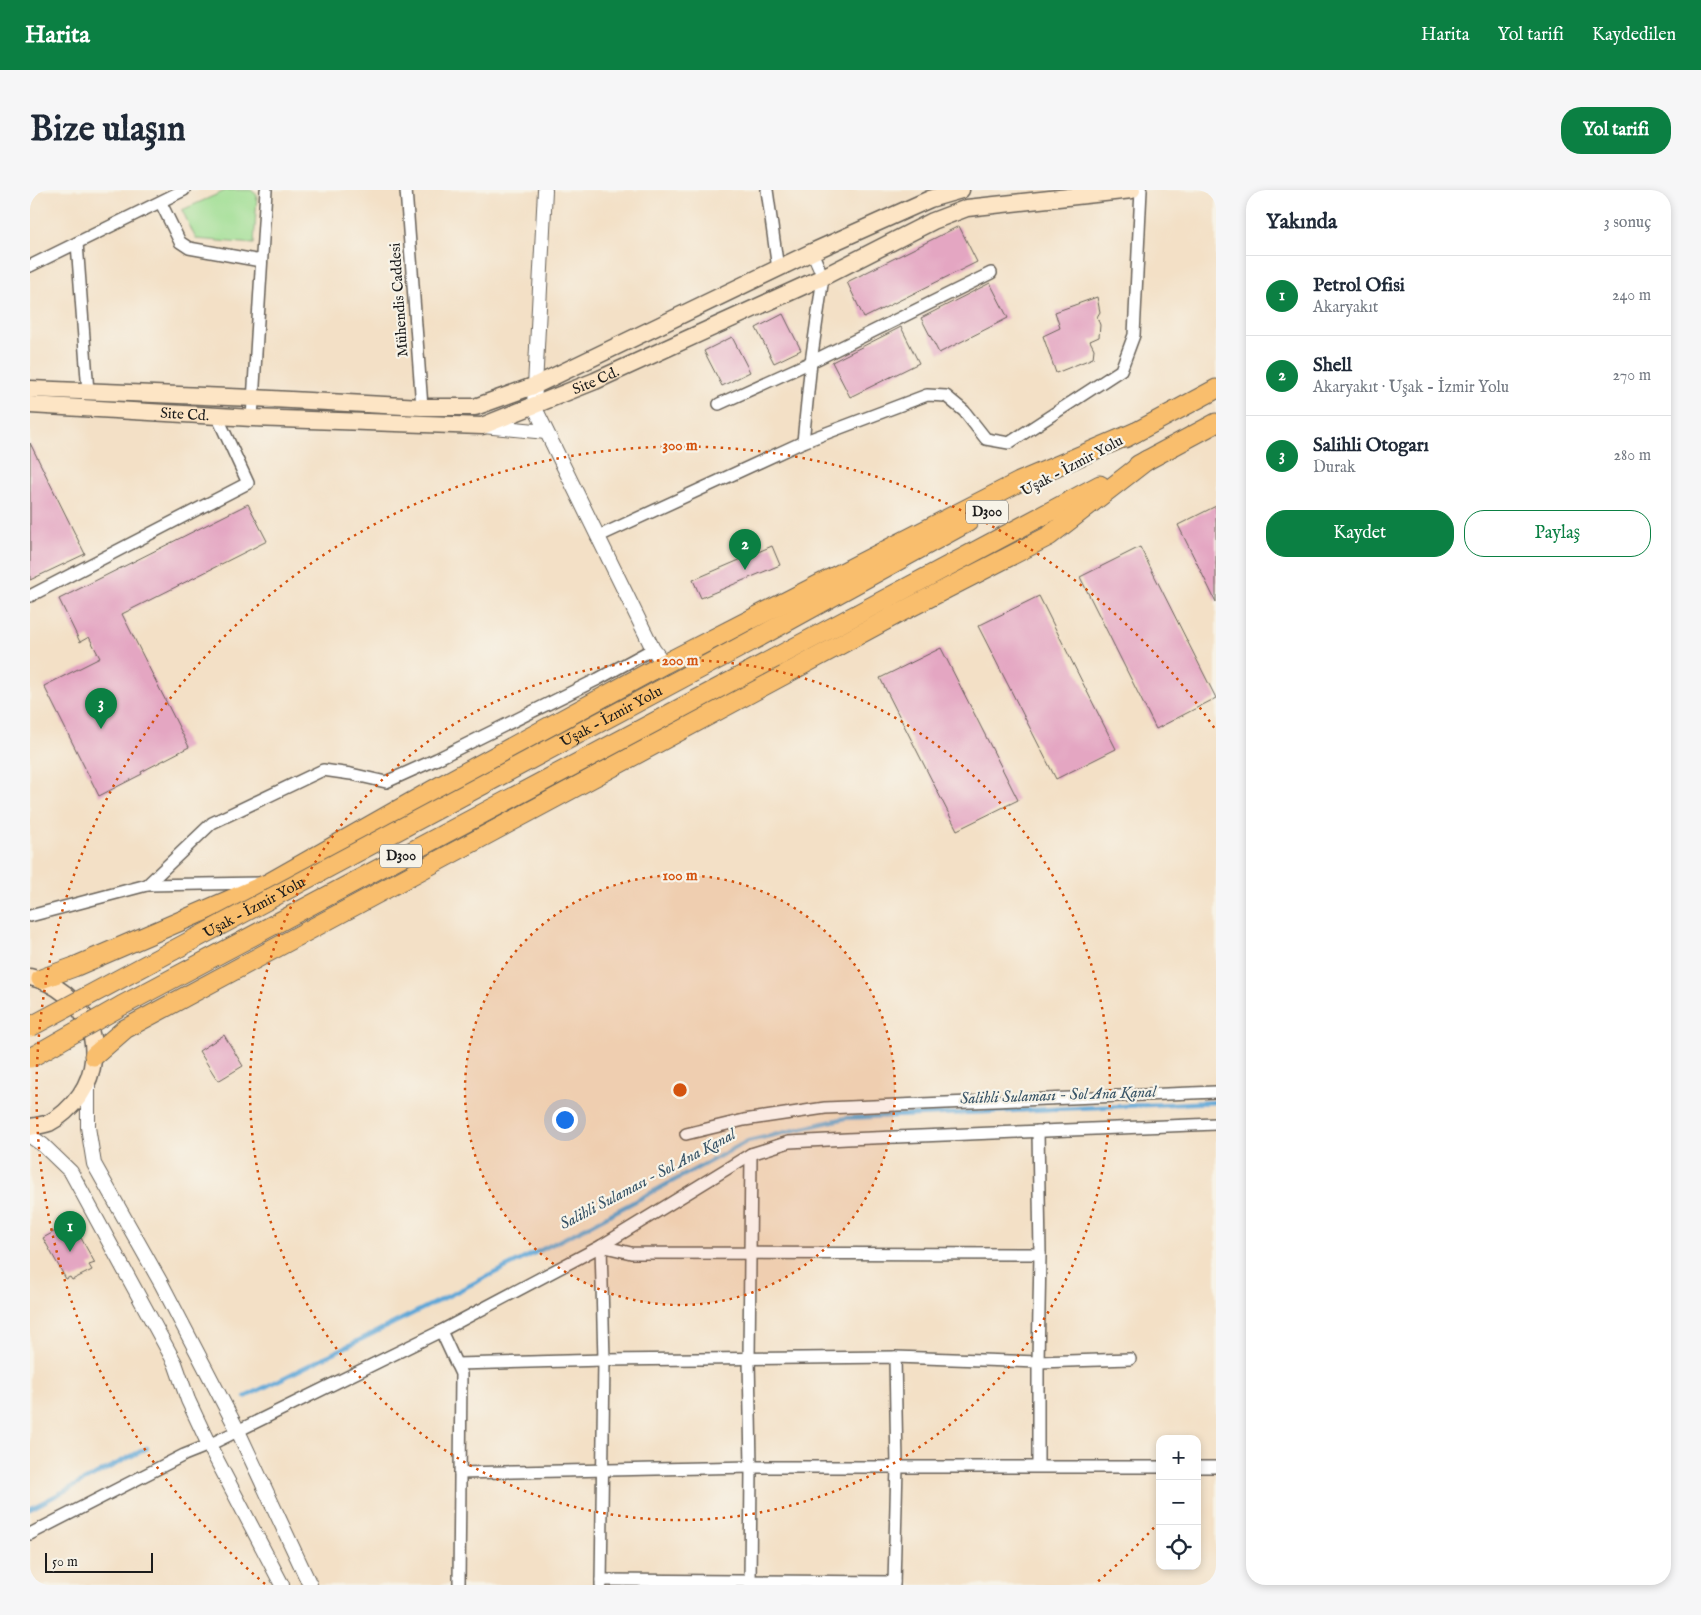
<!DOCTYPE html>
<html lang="tr">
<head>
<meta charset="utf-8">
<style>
  :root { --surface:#fff; --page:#f6f6f7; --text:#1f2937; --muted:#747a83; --line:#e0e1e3; --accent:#0b8043 }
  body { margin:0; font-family:"IM FELL English",serif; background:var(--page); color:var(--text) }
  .controls { position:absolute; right:15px; bottom:15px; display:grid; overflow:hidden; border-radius:10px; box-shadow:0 2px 8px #0003 }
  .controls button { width:45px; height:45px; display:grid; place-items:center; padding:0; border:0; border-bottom:1px solid var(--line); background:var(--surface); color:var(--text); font:25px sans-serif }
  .scale { position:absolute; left:15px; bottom:12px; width:108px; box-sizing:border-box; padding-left:5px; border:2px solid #1c1c1c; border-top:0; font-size:14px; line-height:18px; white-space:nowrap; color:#1c1c1c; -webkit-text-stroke:4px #f7f3e8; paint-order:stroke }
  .you { position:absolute; left:534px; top:929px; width:18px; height:18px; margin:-12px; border:4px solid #fff; border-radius:50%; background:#1a73e8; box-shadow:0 0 0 8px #1a73e833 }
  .badge { display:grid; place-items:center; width:32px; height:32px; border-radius:50%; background:var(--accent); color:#fff; font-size:16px; font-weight:700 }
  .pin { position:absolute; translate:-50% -41px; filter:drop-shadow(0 1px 2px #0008) }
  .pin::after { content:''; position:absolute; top:26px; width:18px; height:15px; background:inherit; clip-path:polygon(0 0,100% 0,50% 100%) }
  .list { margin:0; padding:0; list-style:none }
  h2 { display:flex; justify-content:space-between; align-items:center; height:65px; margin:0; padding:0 20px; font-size:21px }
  h2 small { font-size:16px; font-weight:400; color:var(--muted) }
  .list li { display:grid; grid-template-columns:32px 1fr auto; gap:15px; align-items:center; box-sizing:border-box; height:80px; padding:0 20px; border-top:1px solid var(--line) }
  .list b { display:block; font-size:19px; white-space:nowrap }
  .list p { margin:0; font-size:16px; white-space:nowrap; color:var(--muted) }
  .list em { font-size:16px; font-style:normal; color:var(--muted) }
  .actions { display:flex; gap:10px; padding:15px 20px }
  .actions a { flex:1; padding:11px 0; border:1px solid var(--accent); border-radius:20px; text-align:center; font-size:18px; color:var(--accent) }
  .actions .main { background:var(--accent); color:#fff }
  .icon { flex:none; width:28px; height:28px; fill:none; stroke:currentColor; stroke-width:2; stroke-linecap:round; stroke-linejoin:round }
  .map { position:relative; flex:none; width:1186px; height:1395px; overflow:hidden; border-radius:20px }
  header { display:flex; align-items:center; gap:30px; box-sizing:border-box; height:70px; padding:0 25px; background:var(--accent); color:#fff }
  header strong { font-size:24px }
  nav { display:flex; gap:28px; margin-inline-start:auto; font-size:18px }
  .intro { display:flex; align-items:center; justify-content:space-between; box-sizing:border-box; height:120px; padding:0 30px }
  h1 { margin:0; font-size:35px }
  .button { padding:12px 22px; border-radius:20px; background:var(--accent); color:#fff; font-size:18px; font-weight:700 }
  main { display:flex; gap:30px; padding:0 30px }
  aside { flex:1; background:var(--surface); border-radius:20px; box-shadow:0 2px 8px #0003 }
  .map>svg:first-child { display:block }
  .green { fill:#9fde93; stroke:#5e7d58 }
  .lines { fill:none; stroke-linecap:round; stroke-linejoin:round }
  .stream { stroke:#61a7d7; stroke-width:4.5 }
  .building { fill:#e4a6c2 }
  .minor-casing { stroke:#676158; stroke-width:14 }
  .tertiary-casing { stroke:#676158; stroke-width:16 }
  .secondary-casing { stroke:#676158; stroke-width:19 }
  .trunk-casing { stroke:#676158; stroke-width:21 }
  .minor { stroke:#fff; stroke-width:11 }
  .tertiary { stroke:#fff; stroke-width:14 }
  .secondary { stroke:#fde5c5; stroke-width:16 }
  .trunk { stroke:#f9be6d; stroke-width:19 }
  .trunk-bridge-casing { stroke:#676158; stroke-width:21; stroke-linecap:butt }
  .trunk-bridge { stroke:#f9be6d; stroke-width:19 }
  .ring { fill:none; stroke:#d4530e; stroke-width:2.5; stroke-dasharray:2.5 5 }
  .labels { text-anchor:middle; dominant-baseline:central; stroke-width:4.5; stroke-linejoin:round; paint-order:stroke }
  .shield { fill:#f7f3e8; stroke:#5e5c59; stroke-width:1 }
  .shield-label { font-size:14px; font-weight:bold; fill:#1c1c1c }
  .street-label { font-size:15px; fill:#1c1c1c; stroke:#f7f3e8 }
  .water-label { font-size:16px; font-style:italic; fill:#385467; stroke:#f7f3e8 }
  .centre { fill:#d4530e; stroke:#f7f3e8; stroke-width:2.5 }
  .ring-label { font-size:15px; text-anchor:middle; font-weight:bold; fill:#d4530e; stroke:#f7f3e8; stroke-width:4.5; stroke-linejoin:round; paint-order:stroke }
</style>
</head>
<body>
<header>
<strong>Harita</strong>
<nav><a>Harita</a><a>Yol tarifi</a><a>Kaydedilen</a></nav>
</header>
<div class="intro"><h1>Bize ulaşın</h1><a class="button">Yol tarifi</a></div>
<main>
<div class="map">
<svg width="1186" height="1395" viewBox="0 0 1186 1395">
  <rect width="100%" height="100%" fill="#f7f3e8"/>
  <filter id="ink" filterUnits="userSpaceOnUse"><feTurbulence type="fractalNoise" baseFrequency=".02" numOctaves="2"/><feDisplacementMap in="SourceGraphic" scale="10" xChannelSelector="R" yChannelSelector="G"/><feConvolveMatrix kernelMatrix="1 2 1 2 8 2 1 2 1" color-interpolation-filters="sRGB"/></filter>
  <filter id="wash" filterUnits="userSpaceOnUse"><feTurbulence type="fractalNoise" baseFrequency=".0096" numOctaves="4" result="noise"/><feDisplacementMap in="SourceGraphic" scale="20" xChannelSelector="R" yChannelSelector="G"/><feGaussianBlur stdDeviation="1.12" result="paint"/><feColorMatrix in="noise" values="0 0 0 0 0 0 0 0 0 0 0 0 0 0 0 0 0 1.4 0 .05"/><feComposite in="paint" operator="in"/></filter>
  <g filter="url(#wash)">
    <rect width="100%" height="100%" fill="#f3e0c6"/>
    <path class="green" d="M 197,0 L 221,0 L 227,5 L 224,54 L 166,49 L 152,20 Z"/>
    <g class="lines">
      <g class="stream">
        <path d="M 215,1207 L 553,1039 L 718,951 L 816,928 L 1186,912"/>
        <path d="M 0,1319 L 117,1258"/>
      </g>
    </g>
    <g id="blocks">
      <g class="building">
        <path d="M 929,36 L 947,72 L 834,128 L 817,92 Z"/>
        <path d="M 960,93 L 978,128 L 909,163 L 891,128 Z"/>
        <path d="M 1067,107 L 1070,122 L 1067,127 L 1070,135 L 1069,147 L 1060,151 L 1064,159 L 1063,168 L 1026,183 L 1013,146 L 1030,138 L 1025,122 Z"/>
        <path d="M 753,124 L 771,160 L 744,173 L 726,138 Z"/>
        <path d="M 871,137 L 889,173 L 820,207 L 802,172 Z"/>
        <path d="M 702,147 L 720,182 L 692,196 L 674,161 Z"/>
        <path d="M 0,253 L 55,364 L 0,390 Z"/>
        <path d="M 218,314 L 237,351 L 92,424 L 159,557 L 111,582 L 112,584 L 69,606 L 14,496 L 70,468 L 59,447 L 50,452 L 29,409 Z"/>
        <path d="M 1186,316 L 1186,412 L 1148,335 Z"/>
        <path d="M 742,356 L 750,375 L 671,408 L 663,390 Z"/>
        <path d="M 1110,357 L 1186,508 L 1126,539 L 1050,387 Z"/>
        <path d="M 1009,406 L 1086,559 L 1026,589 L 948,436 Z"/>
        <path d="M 911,458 L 988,610 L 927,640 L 850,488 Z"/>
        <path d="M 194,845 L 213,876 L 188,891 L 169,861 Z"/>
        <path d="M 42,1032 L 65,1073 L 59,1075 L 62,1080 L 42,1090 L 40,1087 L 36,1089 L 13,1048 Z"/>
      </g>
    </g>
  </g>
  <g filter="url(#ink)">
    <use href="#blocks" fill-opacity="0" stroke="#676158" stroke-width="1"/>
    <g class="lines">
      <defs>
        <g id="minor">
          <path d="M 376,0 L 392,217"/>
          <path d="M 737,0 L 748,79"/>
          <path d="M 131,13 L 150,52 L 159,58 L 231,71"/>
          <path d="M 47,53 L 58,202"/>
          <path d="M 0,76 L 154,0"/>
          <path d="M 689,214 L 781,172 L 961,83"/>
          <path d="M 222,228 L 236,0"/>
          <path d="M 773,252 L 781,172 L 793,87 L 782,62"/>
          <path d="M 567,347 L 773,252 L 897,205 L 916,206 L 934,221 L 956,249 L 979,253 L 1091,180 L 1104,145 L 1111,0"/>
          <path d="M 0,406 L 218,293 L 187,226"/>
          <path d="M 117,695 L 230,693"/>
          <path d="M 0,726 L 117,695 L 182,633 L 293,580 L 321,584 L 356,592 L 407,569 L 568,489 L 623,459"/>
          <path d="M 656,944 L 714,930 L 795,918 L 1186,902"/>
          <path d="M 411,1141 L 431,1184 L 429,1395"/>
          <path d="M 426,1174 L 574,1170 L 865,1167 L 1008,1172 L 1100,1169"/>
          <path d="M 1008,1276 L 1008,1172 L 1010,1064 L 1008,941"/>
          <path d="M 1167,1277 L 1186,1277"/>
          <path d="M 430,1283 L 721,1277 L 1130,1277"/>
          <path d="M 0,1344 L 154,1265 L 179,1255 L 411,1141 L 571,1056 L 721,964 L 759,952 L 817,949 L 1186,934"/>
          <path d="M 571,1390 L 864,1392"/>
          <path d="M 571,1395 L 574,1170 L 571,1056 L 601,1063 L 1010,1064"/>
          <path d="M 720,1395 L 721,1277 L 719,1169 L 721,964"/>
          <path d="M 864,1395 L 867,1276 L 865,1167"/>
        </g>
        <g id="tertiary">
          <path d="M 515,0 L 504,216 L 623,459 L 634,474"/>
          <path d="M 453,236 L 516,242"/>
          <path d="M 58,893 L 58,937 L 64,974 L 131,1093 L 208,1241 L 280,1395"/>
          <path d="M 0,946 L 13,955 L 41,982 L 145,1173 L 158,1210 L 179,1255 L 252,1395"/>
        </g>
        <g id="secondary">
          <path d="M 0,199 L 223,208 L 392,217 L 445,217 L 506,195 L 782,62 L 900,9 L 931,0"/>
          <path id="s1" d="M 0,215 L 222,228 L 452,236 L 565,191 L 793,87 L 903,31 L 937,18 L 1102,0"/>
          <path d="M 0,787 C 54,799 82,858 50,905 C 42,916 31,927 19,933 C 13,935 6,936 0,937"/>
        </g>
        <g id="trunk">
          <path d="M 1095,248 L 1186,199"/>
          <path d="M 1108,275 L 1186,233"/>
          <path d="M 729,447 L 938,332"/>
          <path d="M 745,468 L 1070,295"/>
          <path d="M 11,789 L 44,777 L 239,693 L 403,600 L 634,474 L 989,292 L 1106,242"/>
          <path d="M 64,866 L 95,839 L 871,422 L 1019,346 L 1117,270"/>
        </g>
      </defs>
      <use href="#minor" class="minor-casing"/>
      <use href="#tertiary" class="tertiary-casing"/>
      <use href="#secondary" class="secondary-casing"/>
      <use href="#trunk" class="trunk-casing"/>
      <use href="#minor" class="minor"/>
      <use href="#tertiary" class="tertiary"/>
      <use href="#secondary" class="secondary"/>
      <use href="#trunk" class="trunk"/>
      <defs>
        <g id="trunk-bridge">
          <path id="s2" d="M 0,837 L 729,447"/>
          <path d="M 0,868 L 91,816 L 745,468"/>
        </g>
      </defs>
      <use href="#trunk-bridge" class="trunk-bridge-casing"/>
      <use href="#trunk-bridge" class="trunk-bridge"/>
    </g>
  </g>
  <circle cx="650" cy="900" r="215" fill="#d4530e" fill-opacity=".12"/>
  <g class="ring">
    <circle cx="650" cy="900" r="215"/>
    <circle cx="650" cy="900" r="430"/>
    <path d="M1129 1332A645 645 0 0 1 1065 1394M235 1394A645 645 0 1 1 1185 539"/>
  </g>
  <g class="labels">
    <g class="shield">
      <rect x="936" y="310.5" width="42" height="23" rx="4"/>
      <rect x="350" y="654.5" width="42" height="23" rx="4"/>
    </g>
    <g class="shield-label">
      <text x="957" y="322">D300</text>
      <text x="371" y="666">D300</text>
    </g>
    <g class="street-label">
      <text transform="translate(369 110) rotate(-94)">Mühendis Caddesi</text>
      <text stroke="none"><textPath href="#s1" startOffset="575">Site Cd.</textPath></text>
      <text stroke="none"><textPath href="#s1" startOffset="155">Site Cd.</textPath></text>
      <text transform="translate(1042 276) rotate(-28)">Uşak - İzmir Yolu</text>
      <text stroke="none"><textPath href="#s2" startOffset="659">Uşak - İzmir Yolu</textPath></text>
      <text stroke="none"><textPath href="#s2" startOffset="254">Uşak - İzmir Yolu</textPath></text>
    </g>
    <g class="water-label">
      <text transform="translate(1028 906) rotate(-2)">Salihli Sulaması - Sol Ana Kanal</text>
      <text transform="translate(618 990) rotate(-28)">Salihli Sulaması - Sol Ana Kanal</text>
    </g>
  </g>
  <circle cx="650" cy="900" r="8" class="centre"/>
  <g class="ring-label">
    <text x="650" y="260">300 m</text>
    <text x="650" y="475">200 m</text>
    <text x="650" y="690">100 m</text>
  </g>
</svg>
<div class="controls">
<button>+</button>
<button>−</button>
<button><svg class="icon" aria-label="locate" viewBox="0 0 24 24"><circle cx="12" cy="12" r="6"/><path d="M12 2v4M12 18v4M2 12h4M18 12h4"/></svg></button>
</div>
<div class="scale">50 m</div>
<div class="you"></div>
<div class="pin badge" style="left:40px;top:1062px">1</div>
<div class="pin badge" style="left:715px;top:380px">2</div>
<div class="pin badge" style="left:71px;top:539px">3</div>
</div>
<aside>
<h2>Yakında<small>3 sonuç</small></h2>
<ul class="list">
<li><span class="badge">1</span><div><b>Petrol Ofisi</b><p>Akaryakıt</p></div><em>240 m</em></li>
<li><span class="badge">2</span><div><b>Shell</b><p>Akaryakıt · Uşak - İzmir Yolu</p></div><em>270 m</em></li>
<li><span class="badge">3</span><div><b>Salihli Otogarı</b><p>Durak</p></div><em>280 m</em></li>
</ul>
<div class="actions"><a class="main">Kaydet</a><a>Paylaş</a></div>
</aside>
</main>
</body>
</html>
